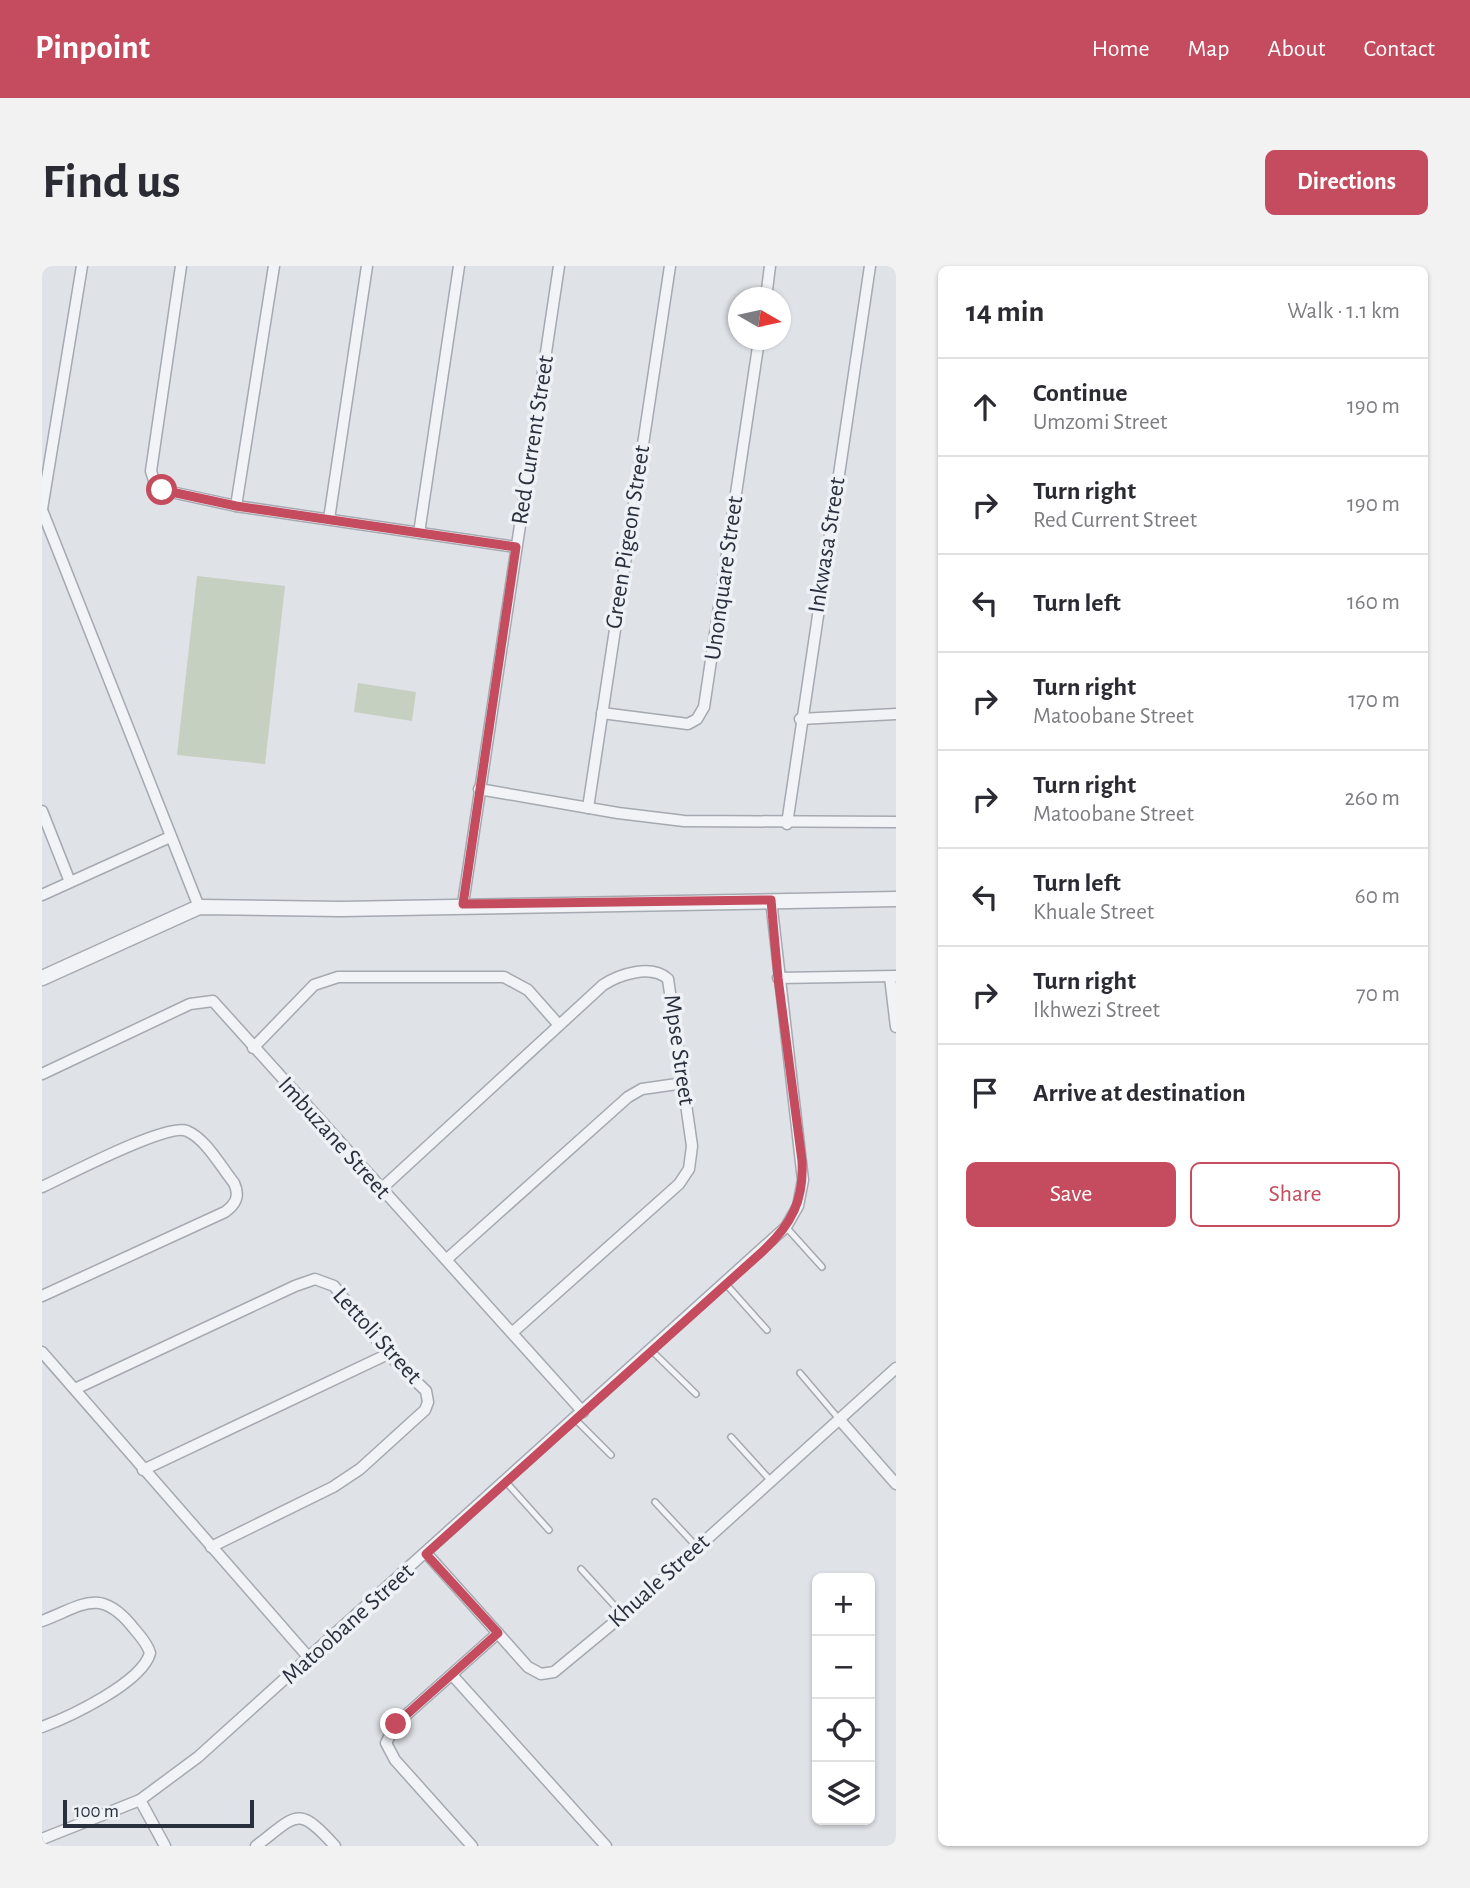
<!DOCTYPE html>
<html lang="en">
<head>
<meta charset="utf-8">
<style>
  :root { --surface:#fff; --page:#f2f2f3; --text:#2b2b33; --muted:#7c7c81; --line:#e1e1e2; --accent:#c44c5e }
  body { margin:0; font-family:"Alegreya Sans",sans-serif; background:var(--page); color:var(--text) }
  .controls { position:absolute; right:21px; bottom:21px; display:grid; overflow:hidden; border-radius:10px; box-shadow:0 2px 5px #0004 }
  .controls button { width:63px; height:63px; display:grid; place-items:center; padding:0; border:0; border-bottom:2px solid var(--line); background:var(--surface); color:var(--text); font:35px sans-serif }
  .compass { position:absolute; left:686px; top:21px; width:63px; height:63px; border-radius:50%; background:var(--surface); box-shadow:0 2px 5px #0004; rotate:99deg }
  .scale { position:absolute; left:21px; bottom:18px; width:191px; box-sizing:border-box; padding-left:7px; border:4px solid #29303d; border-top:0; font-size:19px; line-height:24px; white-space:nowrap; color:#29303d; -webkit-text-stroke:5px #eef1f5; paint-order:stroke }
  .stop { position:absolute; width:21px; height:21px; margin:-16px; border:5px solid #c44c5e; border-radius:50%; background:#fff }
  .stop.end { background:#c44c5e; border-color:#fff; box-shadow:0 2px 7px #0008 }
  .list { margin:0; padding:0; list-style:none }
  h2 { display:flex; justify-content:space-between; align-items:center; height:91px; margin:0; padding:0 28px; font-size:30px }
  h2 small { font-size:23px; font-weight:400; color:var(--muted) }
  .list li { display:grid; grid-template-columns:46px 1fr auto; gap:21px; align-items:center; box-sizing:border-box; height:98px; padding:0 28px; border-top:2px solid var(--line) }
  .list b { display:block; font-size:26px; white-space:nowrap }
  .list p { margin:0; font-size:23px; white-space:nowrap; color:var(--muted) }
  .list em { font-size:23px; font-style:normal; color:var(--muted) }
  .actions { display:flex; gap:14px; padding:21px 28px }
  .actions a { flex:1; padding:16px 0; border:2px solid var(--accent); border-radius:10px; text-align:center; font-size:24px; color:var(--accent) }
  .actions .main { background:var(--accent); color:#fff }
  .icon { flex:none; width:38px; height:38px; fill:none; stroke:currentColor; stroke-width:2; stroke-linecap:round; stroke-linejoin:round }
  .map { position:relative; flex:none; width:854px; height:1580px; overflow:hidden; border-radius:10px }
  header { display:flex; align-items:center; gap:42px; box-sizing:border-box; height:98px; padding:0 35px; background:var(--accent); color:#fff }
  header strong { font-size:33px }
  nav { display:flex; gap:38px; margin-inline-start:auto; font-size:24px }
  .intro { display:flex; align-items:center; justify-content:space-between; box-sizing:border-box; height:168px; padding:0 42px }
  h1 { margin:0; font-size:49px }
  .button { padding:18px 32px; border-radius:10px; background:var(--accent); color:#fff; font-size:24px; font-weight:700 }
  main { display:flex; gap:42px; padding:0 42px }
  aside { flex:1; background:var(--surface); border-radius:10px; box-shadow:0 2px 5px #0004 }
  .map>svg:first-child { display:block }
  .pitch { fill:#c5d0c1 }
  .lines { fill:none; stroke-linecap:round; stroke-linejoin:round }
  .service-casing { stroke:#a5a9b1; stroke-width:8 }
  .minor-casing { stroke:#a5a9b1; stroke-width:13 }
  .tertiary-casing { stroke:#a5a9b1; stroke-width:17 }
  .service { stroke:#f1f3f6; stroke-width:5 }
  .minor { stroke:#f1f3f6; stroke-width:10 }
  .tertiary { stroke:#f1f3f6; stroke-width:14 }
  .route { stroke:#c44c5e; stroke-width:9 }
  .labels { text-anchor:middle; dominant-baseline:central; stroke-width:7; stroke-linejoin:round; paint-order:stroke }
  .street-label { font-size:24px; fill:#29303d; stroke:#eef1f5 }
</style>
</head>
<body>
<header>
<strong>Pinpoint</strong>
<nav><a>Home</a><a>Map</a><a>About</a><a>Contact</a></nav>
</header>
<div class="intro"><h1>Find us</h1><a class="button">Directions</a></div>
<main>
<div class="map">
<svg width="854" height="1580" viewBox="0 0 854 1580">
  <rect width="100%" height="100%" fill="#dfe2e7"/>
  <g class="pitch">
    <path d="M 155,310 L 243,320 L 223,498 L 135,489 Z"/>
    <path d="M 316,417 L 374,426 L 370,455 L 312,446 Z"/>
  </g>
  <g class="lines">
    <defs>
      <g id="service">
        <path d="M 744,961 L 780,1001"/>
        <path d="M 683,1017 L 725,1064"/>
        <path d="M 609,1084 L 654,1128"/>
        <path d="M 758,1107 L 797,1153"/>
        <path d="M 533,1153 L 569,1189"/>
        <path d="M 689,1171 L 729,1215"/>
        <path d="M 464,1216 L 507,1264"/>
        <path d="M 613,1236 L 655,1281"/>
        <path d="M 539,1303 L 581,1349"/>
      </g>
      <g id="minor">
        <path d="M 139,0 L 109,205 L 113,218 L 120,224 L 194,240 L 474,281"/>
        <path d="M 724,32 L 728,0"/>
        <path d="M 194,240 L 232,0"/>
        <path d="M 0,243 L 40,0"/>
        <path d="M 0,244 L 157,641"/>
        <path d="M 287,253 L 325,0"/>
        <path d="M 377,267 L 417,0"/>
        <path d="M 560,447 L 646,458 L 655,453 L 662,441 L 717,74"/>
        <path d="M 758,453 L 854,448"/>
        <path d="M 437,523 L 576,547 L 642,555 L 854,556"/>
        <path d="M 546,542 L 628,0"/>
        <path d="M 0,545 L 28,616"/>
        <path d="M 745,558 L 828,0"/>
        <path d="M 0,629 L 128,571"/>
        <path d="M 421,638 L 517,0"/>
        <path d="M 848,711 L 854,761"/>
        <path d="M 736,712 L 854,710"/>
        <path d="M 211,782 L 272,719 L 296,711 L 462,711 L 486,724 L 516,758"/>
        <path d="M 0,808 L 148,738 L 171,735 L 541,1146"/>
        <path d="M 0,921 C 24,910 126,856 145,865 C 164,873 179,901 192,917 C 198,930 194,938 183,946 L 0,1030"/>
        <path d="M 338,924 L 561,719 C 578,708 609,698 626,713 L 650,880 L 647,903 L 637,918 L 471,1066"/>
        <path d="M 405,993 L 586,831 L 600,823 L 642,817"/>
        <path d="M 0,1086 L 268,1393"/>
        <path d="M 33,1123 L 253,1020 L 273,1013 L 292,1020 L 346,1088 L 384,1125 L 386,1136 L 383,1144 L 318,1203 L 291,1221 L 169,1281"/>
        <path d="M 797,1153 L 854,1218"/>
        <path d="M 101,1204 L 346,1088"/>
        <path d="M 385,1288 L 486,1401 L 499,1408 L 512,1406 L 581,1349 L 854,1102"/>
        <path d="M 0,1355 C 40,1340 57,1321 89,1359 C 96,1368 105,1376 108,1387 C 100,1417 27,1451 0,1461"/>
        <path d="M 411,1410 L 564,1580"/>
        <path d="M 98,1534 L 123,1580"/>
        <path d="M 0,1573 L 98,1534 L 156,1491 L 744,961 L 756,940 L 761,914 L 729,634"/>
        <path d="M 214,1580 C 255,1549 255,1538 293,1580"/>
        <path d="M 430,1580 L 353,1494 L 344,1477 L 354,1458 L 456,1367"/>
      </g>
      <path id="tertiary" d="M 0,712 L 157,641 L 299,643 L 854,633"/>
    </defs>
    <use href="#service" class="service-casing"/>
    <use href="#minor" class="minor-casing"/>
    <use href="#tertiary" class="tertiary-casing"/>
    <use href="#service" class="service"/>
    <use href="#minor" class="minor"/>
    <use href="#tertiary" class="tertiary"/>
  </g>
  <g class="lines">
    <path class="route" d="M 120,224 L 194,240 L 474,281 L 421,638 L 729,634 L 736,712 L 760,895 C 762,934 750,958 721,985 L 384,1288 L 456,1367 L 354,1458"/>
  </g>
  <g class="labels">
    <g class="street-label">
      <text transform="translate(491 174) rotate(-81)">Red Current Street</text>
      <text transform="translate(586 271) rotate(-81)">Green Pigeon Street</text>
      <text transform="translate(785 279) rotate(-81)">Inkwasa Street</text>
      <text transform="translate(682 312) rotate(-82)">Unonquare Street</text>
      <text transform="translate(637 784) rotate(82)">Mpse Street</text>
      <text transform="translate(292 872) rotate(48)">Imbuzane Street</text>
      <text transform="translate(335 1070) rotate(48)">Lettoli Street</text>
      <text transform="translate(617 1315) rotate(-42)">Khuale Street</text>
      <text transform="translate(306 1358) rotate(-42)">Matoobane Street</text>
    </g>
  </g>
</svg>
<div class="controls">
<button>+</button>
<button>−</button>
<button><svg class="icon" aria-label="locate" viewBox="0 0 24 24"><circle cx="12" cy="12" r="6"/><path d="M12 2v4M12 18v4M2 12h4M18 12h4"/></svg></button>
<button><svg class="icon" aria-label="layers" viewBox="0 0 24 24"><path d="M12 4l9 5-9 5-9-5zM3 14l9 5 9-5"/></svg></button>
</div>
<svg class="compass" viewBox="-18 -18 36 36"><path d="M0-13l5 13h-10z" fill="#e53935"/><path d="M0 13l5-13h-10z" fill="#7c7c81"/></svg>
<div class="scale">100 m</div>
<div class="stop" style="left:120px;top:224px"></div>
<div class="stop end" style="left:354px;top:1458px"></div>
</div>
<aside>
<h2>14 min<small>Walk · 1.1 km</small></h2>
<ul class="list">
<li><svg class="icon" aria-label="ahead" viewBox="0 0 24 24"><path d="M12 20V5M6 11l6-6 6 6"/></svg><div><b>Continue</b><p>Umzomi Street</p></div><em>190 m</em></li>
<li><svg class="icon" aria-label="right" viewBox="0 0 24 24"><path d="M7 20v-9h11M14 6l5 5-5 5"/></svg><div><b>Turn right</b><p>Red Current Street</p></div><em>190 m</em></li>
<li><svg class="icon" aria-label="left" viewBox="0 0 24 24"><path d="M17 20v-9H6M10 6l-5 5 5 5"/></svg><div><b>Turn left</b></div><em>160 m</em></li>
<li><svg class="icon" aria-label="right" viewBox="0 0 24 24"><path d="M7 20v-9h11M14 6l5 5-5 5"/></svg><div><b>Turn right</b><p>Matoobane Street</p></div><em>170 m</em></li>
<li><svg class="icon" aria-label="right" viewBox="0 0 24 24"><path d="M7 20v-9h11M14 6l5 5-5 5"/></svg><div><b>Turn right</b><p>Matoobane Street</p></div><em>260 m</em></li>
<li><svg class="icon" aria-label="left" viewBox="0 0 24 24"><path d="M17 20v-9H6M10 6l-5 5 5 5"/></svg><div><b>Turn left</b><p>Khuale Street</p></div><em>60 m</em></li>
<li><svg class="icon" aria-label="right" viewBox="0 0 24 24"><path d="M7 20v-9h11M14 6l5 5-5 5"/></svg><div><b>Turn right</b><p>Ikhwezi Street</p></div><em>70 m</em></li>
<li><svg class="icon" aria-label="arrive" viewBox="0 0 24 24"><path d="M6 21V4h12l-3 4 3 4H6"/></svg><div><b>Arrive at destination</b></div></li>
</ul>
<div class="actions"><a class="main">Save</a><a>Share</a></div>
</aside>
</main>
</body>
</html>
